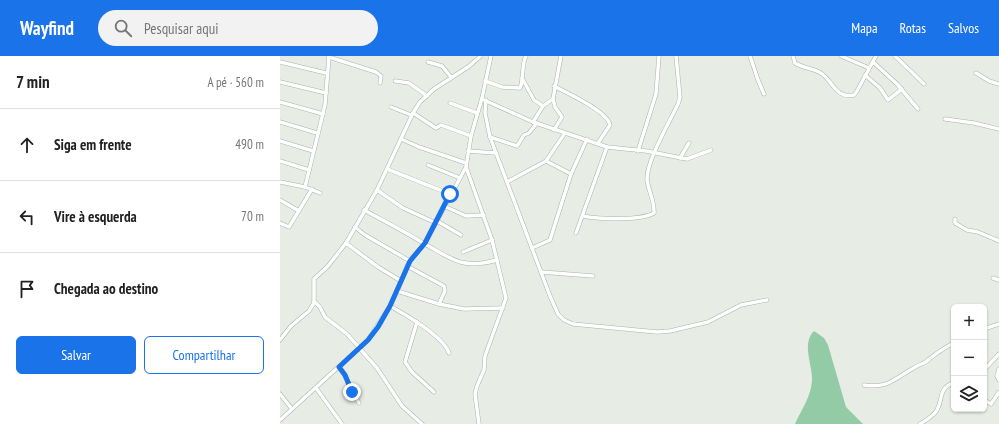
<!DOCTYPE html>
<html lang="pt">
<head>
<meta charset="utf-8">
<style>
  :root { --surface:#fff; --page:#f2f2f2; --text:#222; --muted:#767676; --line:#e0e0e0; --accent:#1a73e8 }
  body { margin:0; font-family:"PT Sans Narrow",sans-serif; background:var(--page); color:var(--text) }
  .controls { position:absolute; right:12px; bottom:12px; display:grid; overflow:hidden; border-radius:6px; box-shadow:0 1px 3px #0004 }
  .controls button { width:36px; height:36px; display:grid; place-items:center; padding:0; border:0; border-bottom:1px solid var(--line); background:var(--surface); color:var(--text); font:20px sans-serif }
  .stop { position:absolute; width:12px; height:12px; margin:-9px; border:3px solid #1a73e8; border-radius:50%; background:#fff }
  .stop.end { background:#1a73e8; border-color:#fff; box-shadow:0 1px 4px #0008 }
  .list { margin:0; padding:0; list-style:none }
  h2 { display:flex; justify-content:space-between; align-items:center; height:52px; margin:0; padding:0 16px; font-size:17px }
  h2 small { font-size:13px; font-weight:400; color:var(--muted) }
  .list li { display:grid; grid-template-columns:26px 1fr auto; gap:12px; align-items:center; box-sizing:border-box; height:72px; padding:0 16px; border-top:1px solid var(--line) }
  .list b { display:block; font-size:15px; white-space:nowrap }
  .list em { font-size:13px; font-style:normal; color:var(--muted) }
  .actions { display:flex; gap:8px; padding:12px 16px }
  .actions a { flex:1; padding:9px 0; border:1px solid var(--accent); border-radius:6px; text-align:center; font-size:14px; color:var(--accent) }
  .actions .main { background:var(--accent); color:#fff }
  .icon { flex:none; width:22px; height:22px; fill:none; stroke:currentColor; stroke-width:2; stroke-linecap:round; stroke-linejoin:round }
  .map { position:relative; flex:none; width:719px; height:368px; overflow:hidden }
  header { display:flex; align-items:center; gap:24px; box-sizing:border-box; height:56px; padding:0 20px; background:var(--accent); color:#fff }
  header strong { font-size:19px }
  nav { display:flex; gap:22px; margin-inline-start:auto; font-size:14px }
  .search { width:280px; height:36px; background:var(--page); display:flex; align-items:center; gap:10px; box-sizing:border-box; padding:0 14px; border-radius:22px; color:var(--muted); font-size:15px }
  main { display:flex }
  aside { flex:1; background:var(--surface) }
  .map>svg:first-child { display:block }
  .water { fill:#93cba6 }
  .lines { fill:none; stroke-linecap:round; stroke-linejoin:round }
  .minor-casing { stroke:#aab4a8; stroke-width:4.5 }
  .minor { stroke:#fff; stroke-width:3.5 }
  .route { stroke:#1a73e8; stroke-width:5 }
</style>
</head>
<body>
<header>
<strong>Wayfind</strong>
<div class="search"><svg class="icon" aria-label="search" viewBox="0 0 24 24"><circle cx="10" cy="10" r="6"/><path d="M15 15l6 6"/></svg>Pesquisar aqui</div>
<nav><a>Mapa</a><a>Rotas</a><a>Salvos</a></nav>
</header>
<main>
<aside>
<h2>7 min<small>A pé · 560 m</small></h2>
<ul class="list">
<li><svg class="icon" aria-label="ahead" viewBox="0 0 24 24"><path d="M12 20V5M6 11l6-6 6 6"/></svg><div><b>Siga em frente</b></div><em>490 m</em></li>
<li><svg class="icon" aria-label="left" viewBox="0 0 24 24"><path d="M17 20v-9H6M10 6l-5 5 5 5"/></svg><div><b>Vire à esquerda</b></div><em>70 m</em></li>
<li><svg class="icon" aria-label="arrive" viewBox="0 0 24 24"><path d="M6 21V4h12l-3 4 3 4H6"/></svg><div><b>Chegada ao destino</b></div></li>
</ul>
<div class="actions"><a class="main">Salvar</a><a>Compartilhar</a></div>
</aside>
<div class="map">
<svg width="719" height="368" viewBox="0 0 719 368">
  <rect width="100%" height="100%" fill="#e7ece5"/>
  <path class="water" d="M 534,275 L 544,282 L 548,289 L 566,351 L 583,368 L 515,368 C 521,354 531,341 532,325 C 533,309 521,288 534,275 Z"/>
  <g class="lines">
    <defs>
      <g id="minor">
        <path d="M 470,0 L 478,24 L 484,38"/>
        <path d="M 513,0 L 515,7 C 523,12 531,12 539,16 C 553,23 554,43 574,39 L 577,35 L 596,0"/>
        <path d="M 561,0 L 589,12"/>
        <path d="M 615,0 L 644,28"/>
        <path d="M 49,1 L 96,16 L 101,20 L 100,27"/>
        <path d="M 0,6 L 46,17"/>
        <path d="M 148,6 L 162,10 L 171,21"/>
        <path d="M 593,6 L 617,28 L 638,53"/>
        <path d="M 696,17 L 709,25 L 719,28"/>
        <path d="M 585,19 L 600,32 L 608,44 L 622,33"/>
        <path d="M 242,22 L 254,44 L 263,50"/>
        <path d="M 115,25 L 129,27 L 147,40"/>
        <path d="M 205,25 L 222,31 L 240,32 C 244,24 241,10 246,0"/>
        <path d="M 0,26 L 46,37"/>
        <path d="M 274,30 C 287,37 327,55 330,69 L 318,87"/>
        <path d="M 204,44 L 253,66 L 327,91 L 366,95 L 407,103 L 431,94"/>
        <path d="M 206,44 L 205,57 L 210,81 L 270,240 L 278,258 L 284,264 L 293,268 L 377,276 L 390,275 L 428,266 L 461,249 L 487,244"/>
        <path d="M 0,46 L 43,58"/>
        <path d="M 170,47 L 197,57"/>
        <path d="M 111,51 L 131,59"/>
        <path d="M 133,57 L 156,72 L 161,69 L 191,80"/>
        <path d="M 665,63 L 694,67 L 719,73"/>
        <path d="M 0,66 L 37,77"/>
        <path d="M 253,66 L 263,50 L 273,43"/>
        <path d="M 274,74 L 282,61 L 275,51 L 273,43 L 281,0"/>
        <path d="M 210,81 L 237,90 L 244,79 L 249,77 L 257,67"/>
        <path d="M 121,83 L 139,91 L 186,107"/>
        <path d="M 0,85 L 33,95"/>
        <path d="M 188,95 L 216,97"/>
        <path d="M 358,95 L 376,38 L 379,0"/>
        <path d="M 400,102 L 409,87"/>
        <path d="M 0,105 L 29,114"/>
        <path d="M 266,105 L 291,118"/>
        <path d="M 148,109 L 180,122"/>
        <path d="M 186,111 L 212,184 L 226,242 L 205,300 L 204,314 L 197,330 L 195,338 L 199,368"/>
        <path d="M 107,113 L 170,138"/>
        <path d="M 0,126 L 25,131 L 40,137"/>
        <path d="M 227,126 L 266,105 L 285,77"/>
        <path d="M 25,131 L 45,49 L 49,0"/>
        <path d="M 97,134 L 123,152 L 156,167"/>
        <path d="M 0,144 L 19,155"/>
        <path d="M 164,150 L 186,160 L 204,159"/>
        <path d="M 84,154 C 104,165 124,175 143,187 C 172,203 182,214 217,204"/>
        <path d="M 303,160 C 318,163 361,165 374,157 C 375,146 368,134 367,123 C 367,104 389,67 398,48 L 400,41 L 396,0"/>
        <path d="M 675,163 L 675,167 L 687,174 L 698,176 L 719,185"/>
        <path d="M 157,165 L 181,179"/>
        <path d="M 0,167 L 9,171 L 32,133"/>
        <path d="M 75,171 L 85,179 L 130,205"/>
        <path d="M 296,177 L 327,91"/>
        <path d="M 66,187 L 98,211 L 121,225"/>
        <path d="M 252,192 L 270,184 L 291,118 L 307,83"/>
        <path d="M 183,196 L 212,184"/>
        <path d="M 127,210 L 164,230 L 165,235 L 159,248"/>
        <path d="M 261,216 L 313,220"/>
        <path d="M 713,222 L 719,224"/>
        <path d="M 117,235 L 159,248 L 184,253 L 223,252"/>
        <path d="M 34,245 L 40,251 L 45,261 L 67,278 L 97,312 L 122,350 L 142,368"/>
        <path d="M 110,250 C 125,258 164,281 169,297"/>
        <path d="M 137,266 L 125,306 L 132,316 L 154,336"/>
        <path d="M 704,273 L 719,268"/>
        <path d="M 0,284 L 11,270 L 29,255 L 34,247 L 34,223 L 48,210 L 66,187 L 97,134 L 133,57 L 140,46 L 154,33 L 188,11 L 201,0"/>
        <path d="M 59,311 C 68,322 71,335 79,347"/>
        <path d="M 719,313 L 717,320 L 719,324"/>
        <path d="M 704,314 L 719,298"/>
        <path d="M 584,329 C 607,333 614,323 632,313 C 637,309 644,308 648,304 C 657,297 663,292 674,287"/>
        <path d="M 36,332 L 62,368"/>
        <path d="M 0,338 L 12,353"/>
        <path d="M 704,344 L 711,348 L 719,336"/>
        <path d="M 0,364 L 88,284 L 110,250 L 130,205 L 145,187 L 186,111 L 191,80 L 202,42 L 211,0"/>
        <path d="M 640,368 C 646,364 654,360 657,354 C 664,341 657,334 674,326"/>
      </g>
    </defs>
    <use href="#minor" class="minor-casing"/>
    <use href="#minor" class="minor"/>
  </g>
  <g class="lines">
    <path class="route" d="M 72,336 L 65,319 L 59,311 L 88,284 L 98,271 L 110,250 L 130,205 L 145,187 L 170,138"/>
  </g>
</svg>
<div class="controls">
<button>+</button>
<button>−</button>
<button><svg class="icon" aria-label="layers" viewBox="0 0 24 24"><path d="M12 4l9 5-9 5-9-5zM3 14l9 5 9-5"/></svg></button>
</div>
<div class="stop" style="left:170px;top:138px"></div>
<div class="stop end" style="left:72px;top:336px"></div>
</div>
</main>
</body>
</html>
